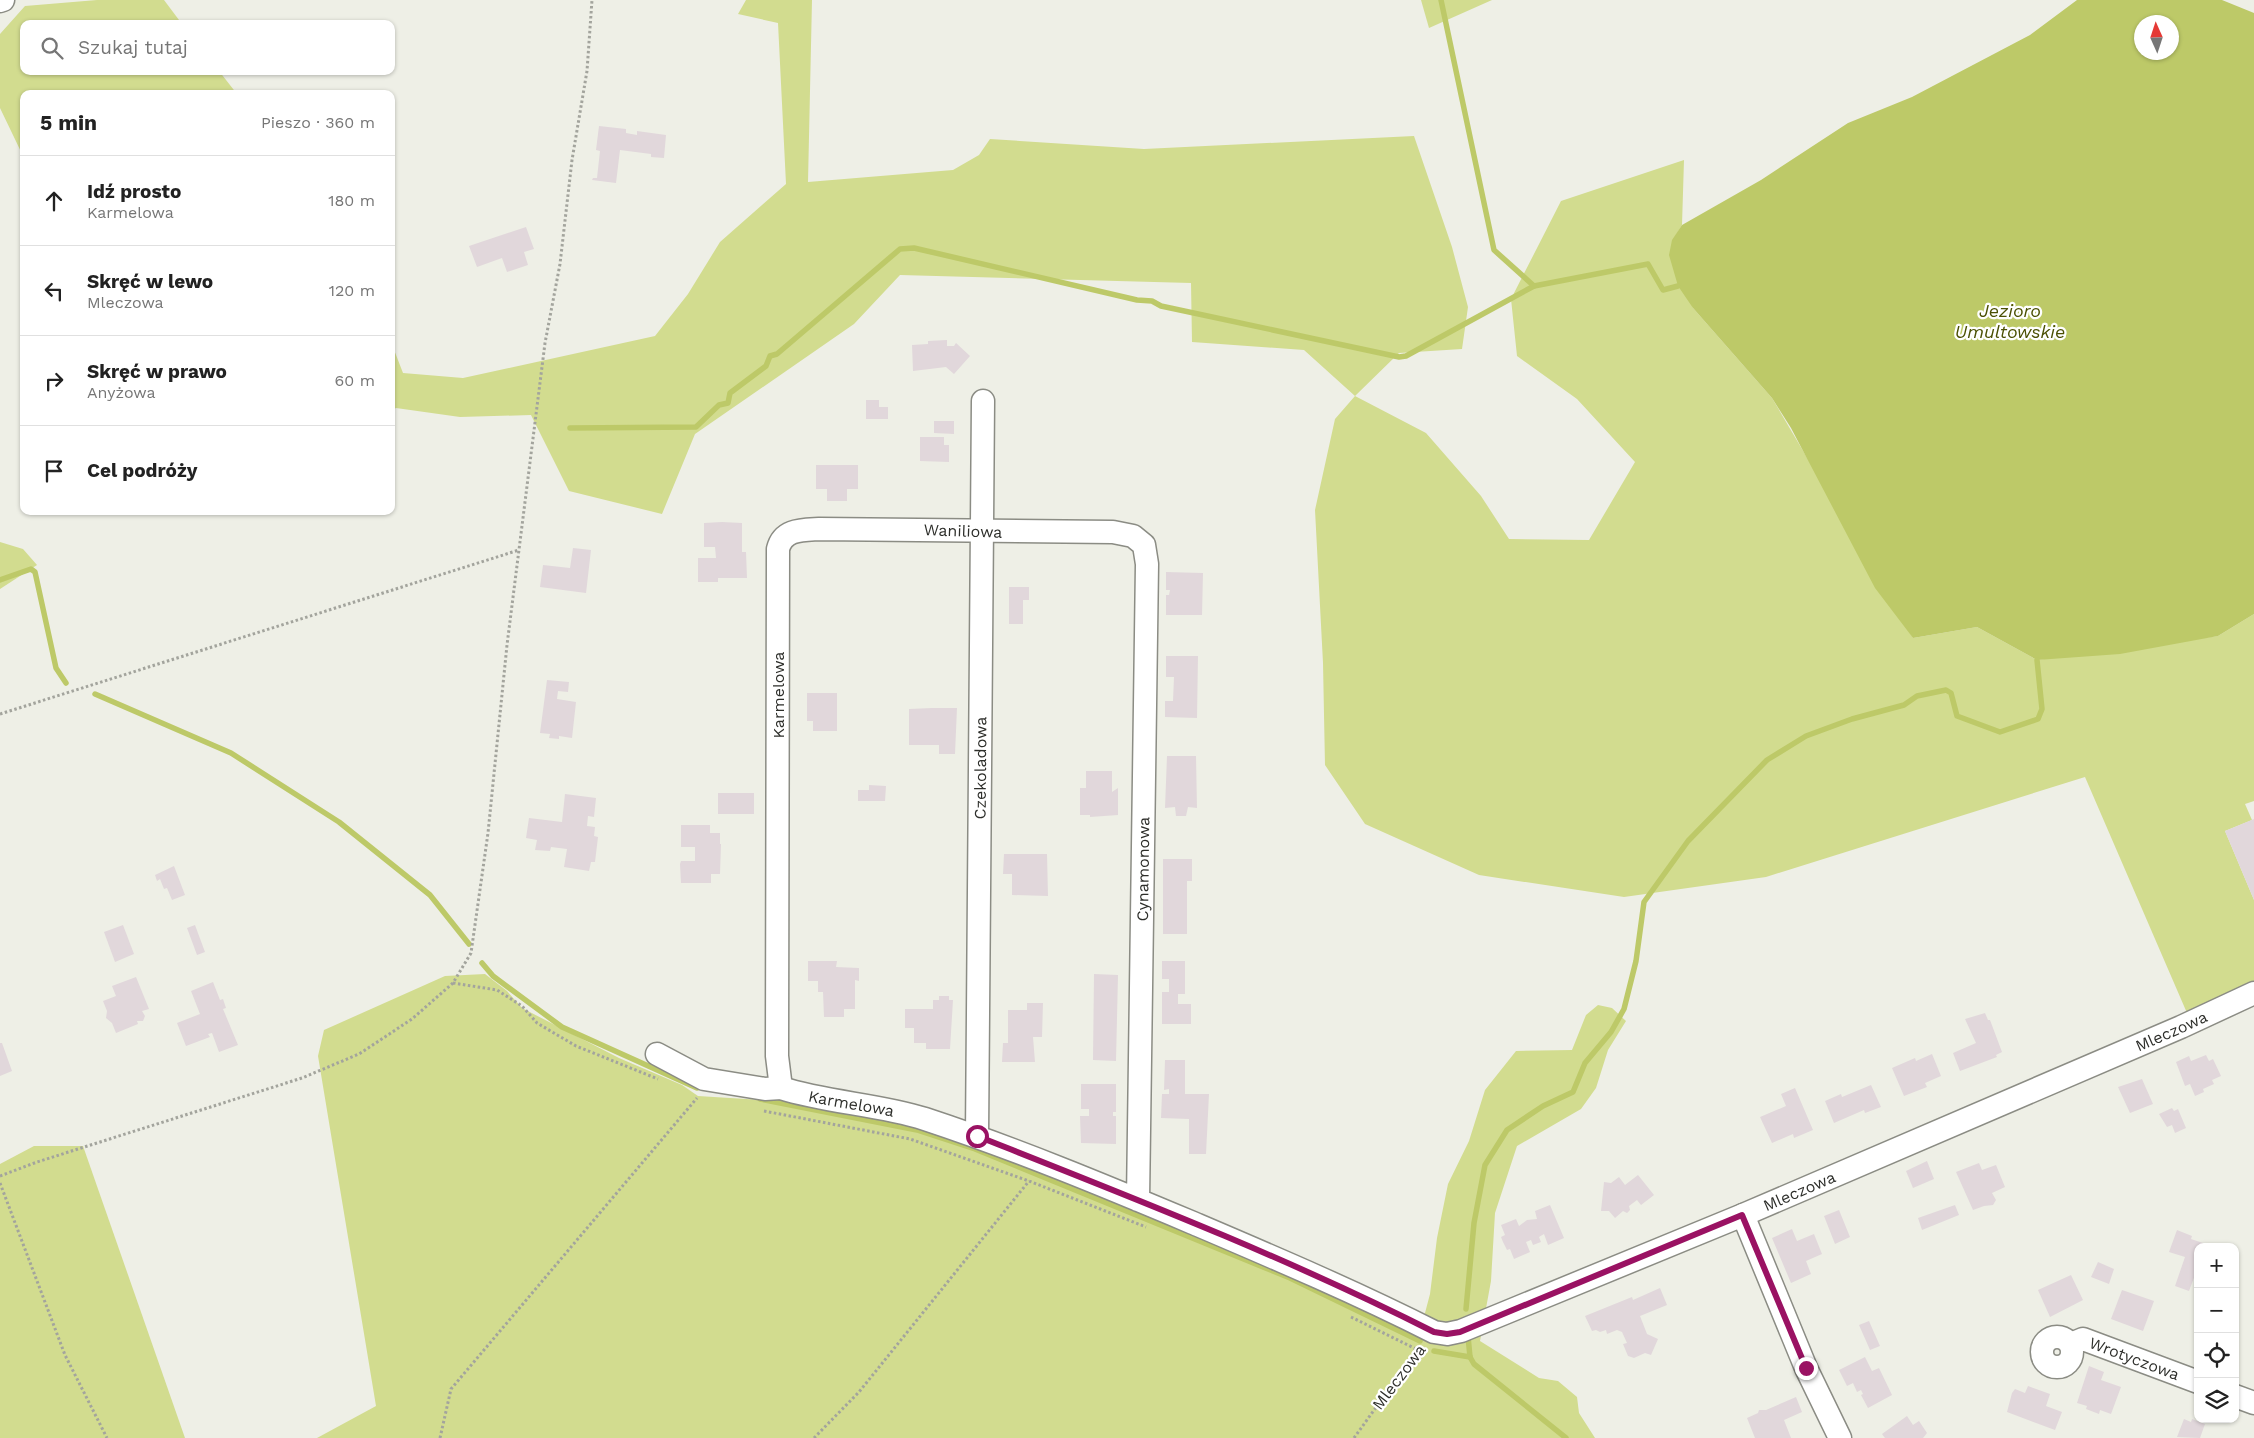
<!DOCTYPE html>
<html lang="pl">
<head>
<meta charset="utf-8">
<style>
  :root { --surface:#fff; --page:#f2f2f2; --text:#222; --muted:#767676; --line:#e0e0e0 }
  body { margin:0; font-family:"Work Sans",sans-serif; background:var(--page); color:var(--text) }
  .controls { position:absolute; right:15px; bottom:15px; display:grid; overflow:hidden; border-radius:10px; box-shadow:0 1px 4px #0004 }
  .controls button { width:45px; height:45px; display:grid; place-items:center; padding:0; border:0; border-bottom:1px solid var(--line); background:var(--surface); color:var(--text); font:25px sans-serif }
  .compass { position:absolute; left:2134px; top:15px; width:45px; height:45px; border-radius:50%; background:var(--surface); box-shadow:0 1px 4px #0004; rotate:357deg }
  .stop { position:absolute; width:15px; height:15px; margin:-11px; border:4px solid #9a1263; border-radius:50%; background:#fff }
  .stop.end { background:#9a1263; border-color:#fff; box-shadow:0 1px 5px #0008 }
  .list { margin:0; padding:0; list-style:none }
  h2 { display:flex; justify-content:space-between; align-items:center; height:65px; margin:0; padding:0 20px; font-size:21px }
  h2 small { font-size:16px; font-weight:400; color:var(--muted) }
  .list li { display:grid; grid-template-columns:32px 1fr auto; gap:15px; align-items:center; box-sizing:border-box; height:90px; padding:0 20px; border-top:1px solid var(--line) }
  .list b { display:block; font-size:19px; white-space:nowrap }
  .list p { margin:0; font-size:16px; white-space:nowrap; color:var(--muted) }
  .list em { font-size:16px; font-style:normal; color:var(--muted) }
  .icon { flex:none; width:28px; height:28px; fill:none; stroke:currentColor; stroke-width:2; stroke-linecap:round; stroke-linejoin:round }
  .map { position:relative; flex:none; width:2254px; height:1438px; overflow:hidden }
  .search { position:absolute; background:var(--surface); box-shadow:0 1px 4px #0004; left:20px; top:20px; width:375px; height:55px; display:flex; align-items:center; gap:12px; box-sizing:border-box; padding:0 18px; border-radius:10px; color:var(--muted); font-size:19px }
  .panel { position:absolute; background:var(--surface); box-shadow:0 1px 4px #0004; left:20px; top:90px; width:375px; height:425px; border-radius:10px }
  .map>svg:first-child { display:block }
  .green { fill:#d2dc8f }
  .water { fill:#bdc968; fill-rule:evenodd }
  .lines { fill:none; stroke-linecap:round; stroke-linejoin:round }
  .stream { stroke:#bdc968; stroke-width:5.5 }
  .building { fill:#e1d7db }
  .minor-casing { stroke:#8b8c84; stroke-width:25 }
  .path { stroke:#a3a49d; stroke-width:3; stroke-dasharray:2.5 2.5; stroke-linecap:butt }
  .minor { stroke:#fff; stroke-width:22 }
  .route { stroke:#9a1263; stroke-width:6 }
  .labels { text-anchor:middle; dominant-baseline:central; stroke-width:4.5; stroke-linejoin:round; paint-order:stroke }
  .street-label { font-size:16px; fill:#2d2e2a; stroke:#fff }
  .water-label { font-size:18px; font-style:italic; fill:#4b5003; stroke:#fff }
</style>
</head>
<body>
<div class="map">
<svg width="2254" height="1438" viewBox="0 0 2254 1438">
  <rect width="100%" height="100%" fill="#eeefe6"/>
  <g class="green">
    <path d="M 97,0 L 164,0 L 182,24 L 24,24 L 24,71 L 219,71 L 237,94 L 24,94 L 24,158 L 0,108 L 0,34 L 25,6 Z"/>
    <path d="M 746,0 L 812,0 L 808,182 L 953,170 L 979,155 L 990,139 L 1144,149 L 1414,136 L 1452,247 L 1468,307 L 1462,349 L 1399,353 L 1355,396 L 1426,433 L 1481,496 L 1509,539 L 1589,540 L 1635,462 L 1577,399 L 1517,356 L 1511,299 L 1561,201 L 1684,160 L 1682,225 L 1673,240 L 1693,308 L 1772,398 L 1913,638 L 1977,627 L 2037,660 L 2218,636 L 2254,614 L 2254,801 L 2245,804 L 2252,820 L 2225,831 L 2254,900 L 2254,982 L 2187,1013 L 2085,777 L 1766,877 L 1624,897 L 1479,875 L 1365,824 L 1325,765 L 1323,663 L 1315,510 L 1335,419 L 1355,396 L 1304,350 L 1192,342 L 1191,283 L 900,275 L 854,324 L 695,434 L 662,514 L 569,491 L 531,415 L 460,417 L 396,408 L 391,411 L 391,342 L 403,373 L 463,378 L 655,336 L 688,294 L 720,242 L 786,184 L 778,23 L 738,14 Z"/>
    <path d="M 1421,0 L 1492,0 L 1429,28 Z"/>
    <path d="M 0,542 L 23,549 L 37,565 L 0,589 Z"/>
    <path d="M 485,974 L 507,991 L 522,1008 L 619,1058 L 682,1085 L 698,1096 L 762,1100 L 780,1095 L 800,1096 L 873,1120 L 923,1130 L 1079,1185 L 1267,1268 L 1351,1310 L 1420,1332 L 1430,1294 L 1437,1238 L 1448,1184 L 1469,1141 L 1485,1090 L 1516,1051 L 1572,1050 L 1586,1015 L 1598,1005 L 1612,1008 L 1626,1021 L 1608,1050 L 1596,1088 L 1581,1109 L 1517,1146 L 1495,1213 L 1491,1281 L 1480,1341 L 1539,1378 L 1558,1381 L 1577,1397 L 1579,1413 L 1595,1438 L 317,1438 L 376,1406 L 318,1056 L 324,1030 L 445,976 Z"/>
    <path d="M 34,1146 L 83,1146 L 185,1438 L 0,1438 L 0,1164 Z"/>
  </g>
  <path class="water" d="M 2077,0 L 2222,0 L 2254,13 L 2254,614 L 2218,636 L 2120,654 L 2037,660 L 1977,627 L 1913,638 L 1875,588 L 1791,428 L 1772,398 L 1693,308 L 1678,286 L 1669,255 L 1672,240 L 1682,225 L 1761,180 L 1848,123 L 1912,97 L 2030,35 ZM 2142,22 L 2172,22 L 2172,52 L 2142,52 Z"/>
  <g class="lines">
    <g class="stream">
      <path d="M 1441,0 L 1494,250 L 1534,286 L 1648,264 L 1663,290 L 1678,286"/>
      <path d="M 570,428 L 696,427 L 719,405 L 728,403 L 730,393 L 766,366 L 770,356 L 777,354 L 900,249 L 914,248 L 1137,300 L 1152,301 L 1161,306 L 1399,357 L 1406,356 L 1534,286"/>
      <path d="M 0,580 L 31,569 L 35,572 L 56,668 L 66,683"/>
      <path d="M 95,694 L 231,753 L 339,822 L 430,895 L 469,944"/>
      <path d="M 482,963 L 493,976 L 562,1027 L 697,1088"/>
      <path d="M 760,1099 L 917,1130 L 975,1149 L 1290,1278 L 1420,1341"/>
      <path d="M 1466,1309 L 1474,1223 L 1485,1165 L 1507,1130 L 1543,1106 L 1573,1092 L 1585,1063 L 1611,1032 L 1624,1009 L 1636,961 L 1644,902 L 1688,841 L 1767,760 L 1806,736 L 1852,719 L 1904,705 L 1917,696 L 1946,690 L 1951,693 L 1957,716 L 2000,732 L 2038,719 L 2042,709 L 2037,660"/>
      <path d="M 1468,1336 L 1470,1357 L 1474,1364 L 1566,1438"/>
      <path d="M 1434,1351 L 1470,1357"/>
    </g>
  </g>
  <g class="building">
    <path d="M 599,126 L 626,129 L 626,133 L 637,135 L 637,131 L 666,135 L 664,158 L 651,157 L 651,154 L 620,150 L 616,183 L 592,180 L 593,178 L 597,178 L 600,151 L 596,150 Z"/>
    <path d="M 526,227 L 534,249 L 524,252 L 528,265 L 507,272 L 502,258 L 477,267 L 469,246 Z"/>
    <path d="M 947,340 L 947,346 L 954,346 L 956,343 L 970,356 L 954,374 L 946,367 L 913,371 L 912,345 L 928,344 L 928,341 Z"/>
    <path d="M 866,400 L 879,400 L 879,407 L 888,407 L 888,419 L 866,419 Z"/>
    <path d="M 934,421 L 954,421 L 954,434 L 934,433 Z"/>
    <path d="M 920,437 L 944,437 L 944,445 L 949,445 L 949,462 L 920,461 Z"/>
    <path d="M 816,465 L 858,465 L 858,489 L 847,489 L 847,501 L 827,501 L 827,489 L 816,489 Z"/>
    <path d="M 722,522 L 742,523 L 742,552 L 746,552 L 747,578 L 718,578 L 718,582 L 698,582 L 698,558 L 716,558 L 715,547 L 704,547 L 704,523 Z"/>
    <path d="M 573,548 L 591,550 L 586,593 L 540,587 L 543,565 L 570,568 Z"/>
    <path d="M 1166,572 L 1203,573 L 1202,615 L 1166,615 L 1166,595 L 1169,595 L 1170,590 L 1166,590 Z"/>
    <path d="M 1009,587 L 1029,587 L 1029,600 L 1023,600 L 1023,624 L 1009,624 Z"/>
    <path d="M 1166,656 L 1198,656 L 1197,718 L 1165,717 L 1165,701 L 1173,701 L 1174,677 L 1166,677 Z"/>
    <path d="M 547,680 L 569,682 L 568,692 L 558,691 L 557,699 L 576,702 L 572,738 L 559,736 L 559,739 L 549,738 L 550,734 L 540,733 Z"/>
    <path d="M 807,693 L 837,693 L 837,731 L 813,731 L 813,721 L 807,721 Z"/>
    <path d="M 932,708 L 957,708 L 955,754 L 939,754 L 939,745 L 909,745 L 909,709 Z"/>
    <path d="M 1167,756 L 1196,756 L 1197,808 L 1188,807 L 1186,816 L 1176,816 L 1175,807 L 1165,808 Z"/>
    <path d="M 1086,771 L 1112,771 L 1112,792 L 1118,788 L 1118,815 L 1090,817 L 1090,815 L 1080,815 L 1080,788 L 1086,788 Z"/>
    <path d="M 869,785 L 886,786 L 885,801 L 858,801 L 858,790 L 869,790 Z"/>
    <rect x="718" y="793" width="36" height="21"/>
    <path d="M 565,794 L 596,798 L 594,817 L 588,816 L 587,826 L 595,827 L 594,836 L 598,837 L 595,862 L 591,862 L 589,871 L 564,867 L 567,849 L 551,847 L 550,851 L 535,850 L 537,840 L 526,838 L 529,818 L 562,822 Z"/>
    <path d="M 2254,819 L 2254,900 L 2225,831 Z"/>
    <path d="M 681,825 L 710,825 L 710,833 L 720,833 L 720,844 L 721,844 L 720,874 L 711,874 L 711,883 L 681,883 L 680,864 L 681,861 L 695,861 L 695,847 L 681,847 Z"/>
    <path d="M 1004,854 L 1047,854 L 1048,896 L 1012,895 L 1012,874 L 1003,874 Z"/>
    <path d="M 1163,859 L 1192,859 L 1192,881 L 1187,881 L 1187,934 L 1163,934 Z"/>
    <path d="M 174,866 L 185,895 L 172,900 L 167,888 L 164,889 L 160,879 L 157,881 L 155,875 Z"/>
    <path d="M 123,925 L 134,954 L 115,962 L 104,932 Z"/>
    <path d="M 195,925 L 205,952 L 197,955 L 187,928 Z"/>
    <path d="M 808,961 L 837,961 L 836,967 L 859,968 L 859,981 L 855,980 L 855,1009 L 844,1009 L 844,1017 L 824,1017 L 823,992 L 818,992 L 818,981 L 808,981 Z"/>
    <path d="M 1162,961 L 1185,961 L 1185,994 L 1178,994 L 1178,1004 L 1191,1004 L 1191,1024 L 1162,1024 L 1162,992 L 1169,992 L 1169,979 L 1162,979 Z"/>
    <path d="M 1094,974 L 1118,975 L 1116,1061 L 1093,1060 Z"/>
    <path d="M 136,977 L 149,1009 L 142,1011 L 145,1016 L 143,1021 L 137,1021 L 138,1024 L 116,1033 L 112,1023 L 106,1018 L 107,1011 L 103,1001 L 116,996 L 112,986 Z"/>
    <path d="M 213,982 L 220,1000 L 223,999 L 226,1008 L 223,1009 L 238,1045 L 219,1052 L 212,1033 L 208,1034 L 210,1037 L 186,1046 L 177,1023 L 200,1014 L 191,991 Z"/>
    <path d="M 939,996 L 949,996 L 949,1000 L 953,1000 L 950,1049 L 926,1049 L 926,1043 L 914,1043 L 914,1028 L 905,1028 L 905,1009 L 933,1009 L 933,1000 L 939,1000 Z"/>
    <path d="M 1027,1003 L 1043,1003 L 1042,1037 L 1033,1037 L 1035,1062 L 1002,1062 L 1003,1043 L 1008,1043 L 1008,1010 L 1027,1010 Z"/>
    <path d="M 1985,1013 L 1988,1020 L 1990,1020 L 2002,1052 L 1996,1055 L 1997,1057 L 1960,1071 L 1953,1053 L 1976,1043 L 1965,1019 Z"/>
    <path d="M 0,1043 L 2,1043 L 12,1071 L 0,1076 Z"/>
    <path d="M 1932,1054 L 1941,1076 L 1925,1083 L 1927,1087 L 1904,1096 L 1892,1068 L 1915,1058 L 1916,1061 Z"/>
    <path d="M 2206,1055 L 2209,1061 L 2213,1059 L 2221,1076 L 2212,1080 L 2214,1084 L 2203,1089 L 2204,1092 L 2195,1096 L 2190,1084 L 2185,1086 L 2176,1062 L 2189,1056 L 2191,1061 Z"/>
    <path d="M 1165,1060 L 1185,1060 L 1185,1094 L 1209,1094 L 1206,1154 L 1189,1154 L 1189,1119 L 1161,1118 L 1162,1094 L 1169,1094 L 1169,1089 L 1164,1090 Z"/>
    <path d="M 2142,1079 L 2153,1104 L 2130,1113 L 2118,1087 Z"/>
    <path d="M 1081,1084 L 1116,1084 L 1116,1112 L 1113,1112 L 1113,1116 L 1116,1116 L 1116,1144 L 1081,1143 L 1080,1116 L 1089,1116 L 1089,1109 L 1081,1109 Z"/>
    <path d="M 1871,1085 L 1881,1107 L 1865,1113 L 1864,1110 L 1834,1123 L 1825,1101 L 1841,1094 L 1842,1097 Z"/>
    <path d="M 1795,1088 L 1813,1130 L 1794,1138 L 1793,1134 L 1772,1143 L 1760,1117 L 1786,1106 L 1781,1094 Z"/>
    <path d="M 2172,1108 L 2174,1111 L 2178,1109 L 2186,1128 L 2175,1133 L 2172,1125 L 2167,1127 L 2159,1114 Z"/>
    <path d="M 1927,1161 L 1934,1179 L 1913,1188 L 1906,1171 Z"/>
    <path d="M 1979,1163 L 1982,1170 L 1996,1165 L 2005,1187 L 1992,1193 L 1996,1200 L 1993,1205 L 1984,1206 L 1973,1210 L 1956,1172 Z"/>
    <path d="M 1638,1175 L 1654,1195 L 1641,1205 L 1637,1200 L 1629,1206 L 1630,1210 L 1627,1213 L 1623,1211 L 1615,1218 L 1609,1211 L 1601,1211 L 1604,1182 L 1611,1183 L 1619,1177 L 1625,1185 Z"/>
    <path d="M 1550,1205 L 1564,1238 L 1548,1245 L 1544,1234 L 1539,1237 L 1541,1242 L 1533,1245 L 1531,1240 L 1526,1242 L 1530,1252 L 1514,1259 L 1510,1249 L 1507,1250 L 1503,1242 L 1501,1237 L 1505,1235 L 1501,1225 L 1516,1219 L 1519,1226 L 1527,1220 L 1537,1219 L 1535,1211 Z"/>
    <path d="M 1955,1205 L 1959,1215 L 1922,1230 L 1918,1218 Z"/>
    <path d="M 1839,1210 L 1850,1237 L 1835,1244 L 1824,1216 Z"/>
    <path d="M 1792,1229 L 1797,1241 L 1814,1234 L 1822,1254 L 1806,1261 L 1811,1274 L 1791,1283 L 1772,1238 Z"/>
    <path d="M 2177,1230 L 2192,1236 L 2191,1239 L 2206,1244 L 2204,1247 L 2198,1247 L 2198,1267 L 2189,1291 L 2175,1286 L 2185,1257 L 2169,1252 Z"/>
    <path d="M 2098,1262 L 2114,1269 L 2109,1284 L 2091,1277 Z"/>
    <path d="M 2071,1275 L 2083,1300 L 2050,1317 L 2038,1290 Z"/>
    <path d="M 1660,1288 L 1667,1305 L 1640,1316 L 1647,1334 L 1658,1339 L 1651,1355 L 1645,1353 L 1634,1358 L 1628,1356 L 1623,1344 L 1627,1343 L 1622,1332 L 1617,1330 L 1607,1334 L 1606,1330 L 1600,1332 L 1596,1330 L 1592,1331 L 1585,1316 L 1632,1297 L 1633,1300 Z"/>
    <path d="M 2122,1290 L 2154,1301 L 2143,1331 L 2111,1319 Z"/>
    <path d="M 1869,1321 L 1880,1346 L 1870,1350 L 1859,1325 Z"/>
    <path d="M 1865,1357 L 1872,1371 L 1879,1368 L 1892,1395 L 1868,1408 L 1861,1395 L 1863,1394 L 1861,1390 L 1857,1392 L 1853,1383 L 1847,1386 L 1839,1370 Z"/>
    <path d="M 2089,1366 L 2104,1372 L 2101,1380 L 2121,1387 L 2111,1414 L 2100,1410 L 2099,1414 L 2086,1409 L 2087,1406 L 2077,1403 Z"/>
    <path d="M 2028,1386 L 2050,1394 L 2046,1406 L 2062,1412 L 2055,1430 L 2007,1412 L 2012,1393 L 2015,1389 L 2025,1393 Z"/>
    <path d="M 1796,1397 L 1802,1412 L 1784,1420 L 1791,1438 L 1755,1438 L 1747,1418 L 1758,1413 L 1759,1410 L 1766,1410 Z"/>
    <path d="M 1907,1416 L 1913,1425 L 1919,1421 L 1927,1433 L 1923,1438 L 1885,1438 L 1882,1434 Z"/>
    <path d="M 2184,1419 L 2191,1422 L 2192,1419 L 2205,1424 L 2200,1438 L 2177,1437 Z"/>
  </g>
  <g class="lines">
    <defs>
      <g id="minor">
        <path d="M 0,1 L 3,0"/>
        <path d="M 657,1054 L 704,1079 L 765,1089 L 781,1088"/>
        <path id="s1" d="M 977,1136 L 983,401"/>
        <path id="s2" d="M 1138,1200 L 1147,564 L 1144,545 L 1133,536 L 1113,532 L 819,529 C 802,530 783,529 778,549 L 777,1056 L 781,1088 C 828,1103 878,1104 925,1119 C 1016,1149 1105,1186 1193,1223 C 1275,1258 1355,1292 1434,1332 L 1447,1334 L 1461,1331 L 1743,1215 L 2181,1027 L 2254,993"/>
        <path d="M 1743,1215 L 1806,1368 L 1840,1438"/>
        <circle cx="2057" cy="1352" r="15"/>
        <path id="s3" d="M 2071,1344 L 2083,1339 L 2198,1382"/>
        <path d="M 2235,1396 L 2254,1403"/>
      </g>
    </defs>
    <use href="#minor" class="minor-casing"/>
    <g class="path">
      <path d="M 0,714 L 519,550"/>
      <path d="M 453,983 L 497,990 L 522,1006 L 537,1023 L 576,1046 L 658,1079"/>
      <path d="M 764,1111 L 910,1139 L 1029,1181 L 1146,1227"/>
      <path d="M 0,1176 L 37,1162 L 302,1078 L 359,1054 L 412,1019 L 453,983 L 471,953 L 488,833 L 507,645 L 545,343 L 560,264 L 572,160 L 587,71 L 592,0"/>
      <path d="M 0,1183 L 65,1355 L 107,1438"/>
      <path d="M 1351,1317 L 1418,1350"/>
      <path d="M 440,1438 L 451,1389 L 697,1098"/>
      <path d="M 814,1438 L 859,1392 L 1029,1181"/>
      <path d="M 1354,1438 L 1418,1349"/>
    </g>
    <use href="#minor" class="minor"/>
  </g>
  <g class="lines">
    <path class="route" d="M 977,1136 C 1131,1197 1286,1257 1434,1332 L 1447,1334 L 1460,1332 L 1742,1215 L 1806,1368"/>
  </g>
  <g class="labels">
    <g class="street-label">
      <text transform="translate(963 531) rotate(2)">Waniliowa</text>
      <text transform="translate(778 695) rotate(-90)">Karmelowa</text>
      <text stroke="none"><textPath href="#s1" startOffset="368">Czekoladowa</textPath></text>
      <text stroke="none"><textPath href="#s2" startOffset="331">Cynamonowa</textPath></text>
      <text stroke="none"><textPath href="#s2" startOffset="3071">Mleczowa</textPath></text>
      <text stroke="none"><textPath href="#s2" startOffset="1645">Karmelowa</textPath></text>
      <text stroke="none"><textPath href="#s2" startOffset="2666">Mleczowa</textPath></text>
      <text stroke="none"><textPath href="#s3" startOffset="68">Wrotyczowa</textPath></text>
      <text transform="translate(1399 1377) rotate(-53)">Mleczowa</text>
    </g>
    <g class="water-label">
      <text x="2010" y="310">Jezioro<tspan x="2010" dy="21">Umultowskie</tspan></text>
    </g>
  </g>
</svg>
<div class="controls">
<button>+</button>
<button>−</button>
<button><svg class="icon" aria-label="locate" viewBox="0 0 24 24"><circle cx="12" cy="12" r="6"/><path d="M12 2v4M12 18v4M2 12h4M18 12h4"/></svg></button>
<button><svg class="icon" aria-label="layers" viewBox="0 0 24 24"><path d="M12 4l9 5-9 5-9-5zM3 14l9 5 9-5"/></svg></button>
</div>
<svg class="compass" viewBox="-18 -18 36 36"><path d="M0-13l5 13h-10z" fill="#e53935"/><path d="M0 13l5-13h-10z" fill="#767676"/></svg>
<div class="stop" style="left:977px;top:1136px"></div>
<div class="stop end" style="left:1806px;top:1368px"></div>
<div class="search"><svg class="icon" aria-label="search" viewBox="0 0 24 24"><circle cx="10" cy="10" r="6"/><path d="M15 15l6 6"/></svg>Szukaj tutaj</div>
<section class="panel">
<h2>5 min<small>Pieszo · 360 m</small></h2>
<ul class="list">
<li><svg class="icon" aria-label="ahead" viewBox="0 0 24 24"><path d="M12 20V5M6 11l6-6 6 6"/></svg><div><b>Idź prosto</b><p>Karmelowa</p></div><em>180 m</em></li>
<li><svg class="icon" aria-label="left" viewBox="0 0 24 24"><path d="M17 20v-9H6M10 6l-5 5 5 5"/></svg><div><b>Skręć w lewo</b><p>Mleczowa</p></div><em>120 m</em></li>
<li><svg class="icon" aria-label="right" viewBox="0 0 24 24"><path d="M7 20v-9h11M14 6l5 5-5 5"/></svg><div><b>Skręć w prawo</b><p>Anyżowa</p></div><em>60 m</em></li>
<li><svg class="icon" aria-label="arrive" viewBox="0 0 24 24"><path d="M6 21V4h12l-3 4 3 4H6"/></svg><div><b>Cel podróży</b></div></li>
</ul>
</section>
</div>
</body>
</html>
